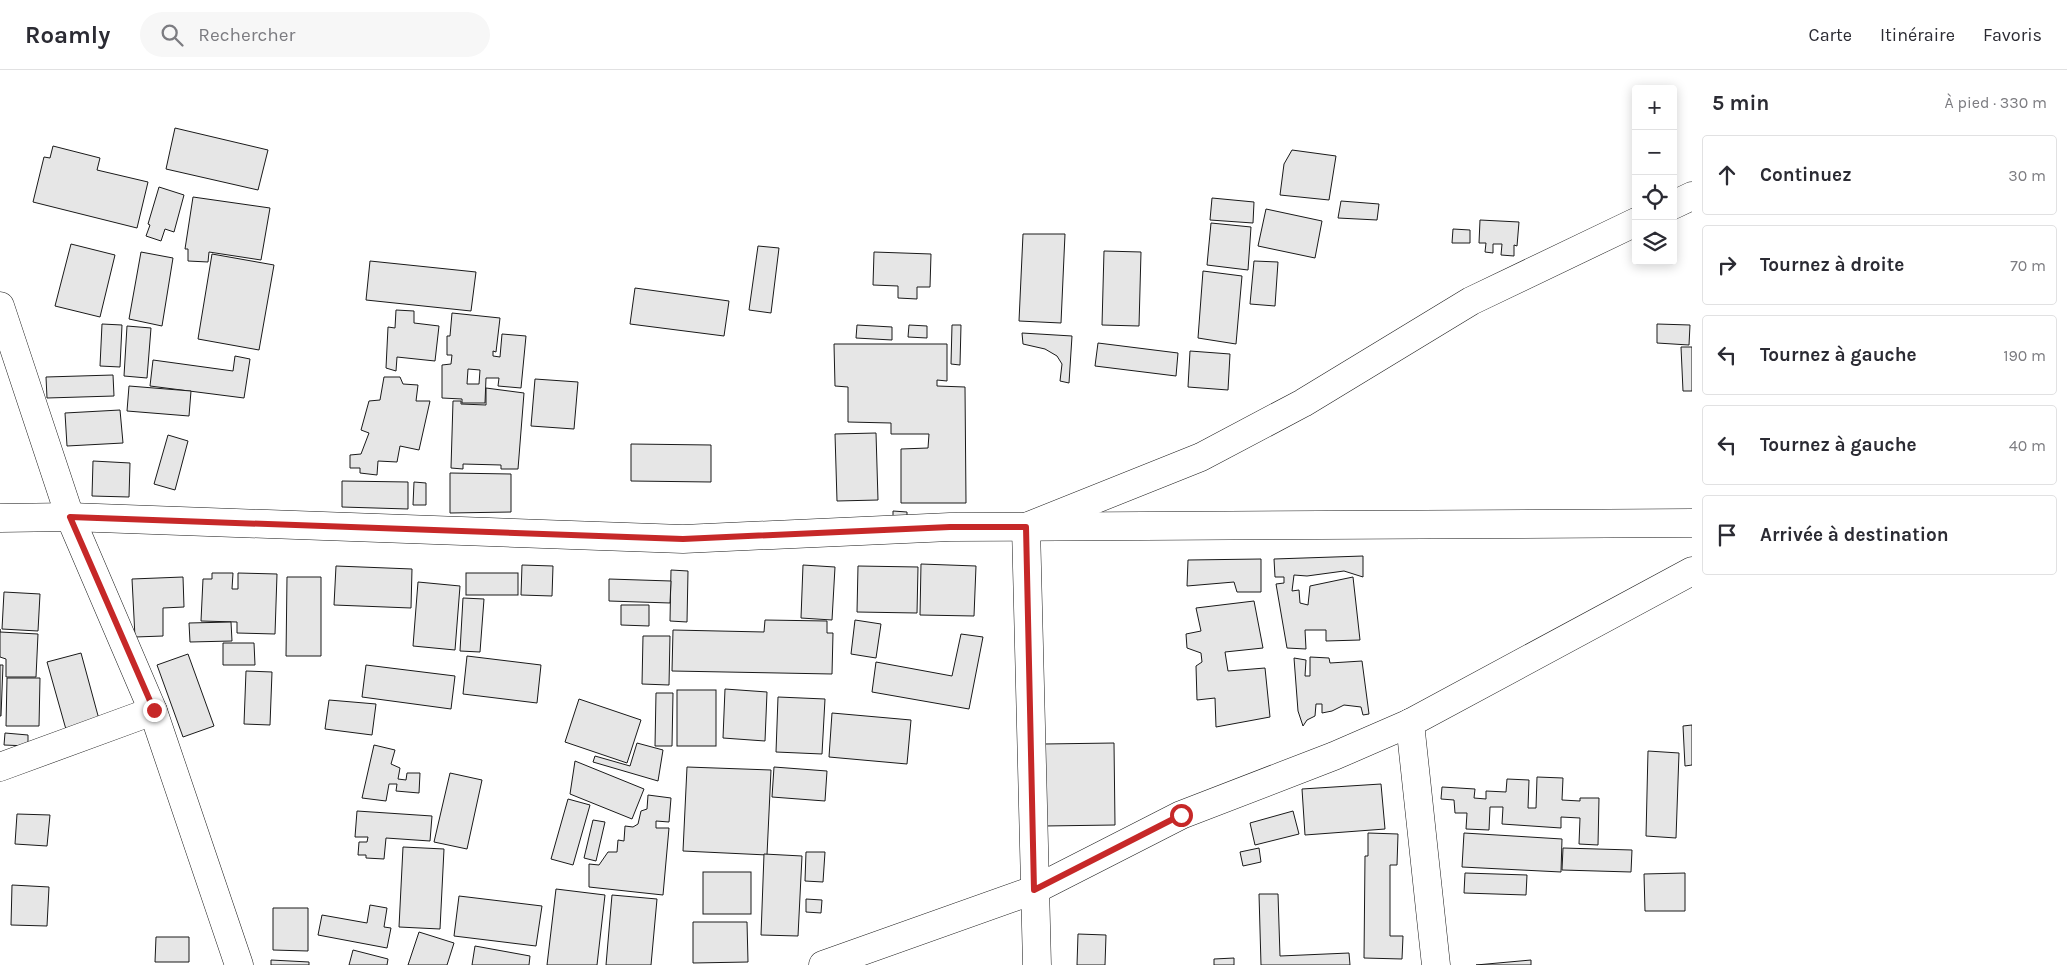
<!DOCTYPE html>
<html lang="fr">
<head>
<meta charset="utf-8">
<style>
  :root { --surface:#fff; --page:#f7f7f7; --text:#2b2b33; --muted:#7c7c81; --line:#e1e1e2 }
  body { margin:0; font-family:Karla,sans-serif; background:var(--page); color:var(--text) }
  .controls { position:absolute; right:15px; top:15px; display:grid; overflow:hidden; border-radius:5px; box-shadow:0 2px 12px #0003 }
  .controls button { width:45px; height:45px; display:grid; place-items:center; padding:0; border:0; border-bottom:1px solid var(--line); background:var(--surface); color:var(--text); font:25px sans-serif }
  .stop { position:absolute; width:15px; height:15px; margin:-11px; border:4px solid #c62828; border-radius:50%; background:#fff }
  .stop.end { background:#c62828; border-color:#fff; box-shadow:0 1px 5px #0008 }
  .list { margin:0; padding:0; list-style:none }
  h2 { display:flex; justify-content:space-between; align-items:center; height:65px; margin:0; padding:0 20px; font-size:21px }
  h2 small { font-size:16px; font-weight:400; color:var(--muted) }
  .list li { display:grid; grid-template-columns:32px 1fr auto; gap:15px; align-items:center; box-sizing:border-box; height:80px; margin:0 10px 10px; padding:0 10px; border:1px solid var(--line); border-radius:5px }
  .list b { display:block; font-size:19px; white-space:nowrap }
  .list em { font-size:16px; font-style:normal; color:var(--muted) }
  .icon { flex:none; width:28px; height:28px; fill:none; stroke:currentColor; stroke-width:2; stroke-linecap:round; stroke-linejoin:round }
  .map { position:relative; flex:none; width:1692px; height:895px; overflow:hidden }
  header { display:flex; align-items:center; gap:30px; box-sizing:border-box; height:70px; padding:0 25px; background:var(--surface); border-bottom:1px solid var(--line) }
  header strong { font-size:24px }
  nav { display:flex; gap:28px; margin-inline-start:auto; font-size:18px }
  .search { width:350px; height:45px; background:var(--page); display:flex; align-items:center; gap:12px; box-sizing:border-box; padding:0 18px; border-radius:28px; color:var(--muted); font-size:19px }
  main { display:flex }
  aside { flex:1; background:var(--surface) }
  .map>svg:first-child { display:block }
  .building { fill:#e6e6e6; stroke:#1a1a1a; fill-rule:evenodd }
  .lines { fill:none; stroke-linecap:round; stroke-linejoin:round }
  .minor-casing { stroke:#1a1a1a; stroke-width:29 }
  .minor { stroke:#fff; stroke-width:28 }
  .route { stroke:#c62828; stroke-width:6 }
</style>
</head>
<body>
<header>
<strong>Roamly</strong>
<div class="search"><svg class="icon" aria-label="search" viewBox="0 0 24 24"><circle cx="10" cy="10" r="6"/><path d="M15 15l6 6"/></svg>Rechercher</div>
<nav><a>Carte</a><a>Itinéraire</a><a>Favoris</a></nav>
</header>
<main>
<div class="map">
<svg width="1692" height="895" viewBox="0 0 1692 895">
  <rect width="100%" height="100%" fill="#fff"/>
  <g class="building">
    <path d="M 175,58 L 268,80 L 258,120 L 166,99 Z"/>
    <path d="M 53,76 L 100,88 L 97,100 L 148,112 L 137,158 L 33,132 L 44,87 L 50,88 Z"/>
    <path d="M 1292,80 L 1336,86 L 1329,130 L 1280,125 L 1284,94 Z"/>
    <path d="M 159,117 L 184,125 L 174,162 L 165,159 L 161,171 L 146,166 L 150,155 L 148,154 Z"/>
    <path d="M 193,127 L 270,138 L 261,190 L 209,182 L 208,192 L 188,191 L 188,179 L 185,179 Z"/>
    <path d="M 1212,128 L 1254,132 L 1253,153 L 1210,150 Z"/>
    <path d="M 1341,131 L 1379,134 L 1377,150 L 1338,148 Z"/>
    <path d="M 1266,139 L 1322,151 L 1315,188 L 1258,176 Z"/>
    <path d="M 1480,150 L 1519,152 L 1517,176 L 1514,175 L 1514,186 L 1501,185 L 1502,174 L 1493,174 L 1493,183 L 1485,182 L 1486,173 L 1479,173 Z"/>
    <path d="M 1211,153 L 1251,157 L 1248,200 L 1207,195 Z"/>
    <path d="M 1453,159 L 1470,160 L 1470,173 L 1452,173 Z"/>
    <path d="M 1023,164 L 1065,164 L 1061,253 L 1019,251 Z"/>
    <path d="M 71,174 L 115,185 L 100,247 L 55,236 Z"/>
    <path d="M 758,176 L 779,178 L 771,243 L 749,240 Z"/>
    <path d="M 1104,181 L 1141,182 L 1139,256 L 1102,255 Z"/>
    <path d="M 141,182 L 173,188 L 162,256 L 129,249 Z"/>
    <path d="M 874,182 L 931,184 L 930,217 L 917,217 L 917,229 L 898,228 L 898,216 L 873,215 Z"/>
    <path d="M 212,184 L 274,195 L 259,280 L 198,269 Z"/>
    <path d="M 370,191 L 476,202 L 471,241 L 366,230 Z"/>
    <path d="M 1254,191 L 1278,192 L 1275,236 L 1250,234 Z"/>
    <path d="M 1203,201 L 1242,206 L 1236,274 L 1198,268 Z"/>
    <path d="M 635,218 L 729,231 L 724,266 L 630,254 Z"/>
    <path d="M 396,240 L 414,241 L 414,253 L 439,256 L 435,291 L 397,287 L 396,301 L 386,298 L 388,257 L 395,258 Z"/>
    <path d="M 452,243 L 500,248 L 496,282 L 493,281 L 493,286 L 500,287 L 502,264 L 526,266 L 521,318 L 498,316 L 499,308 L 486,308 L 485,333 L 462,333 L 462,329 L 442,328 L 442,295 L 451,294 L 452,285 L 447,285 L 447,266 L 450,266 ZM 468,299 L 480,300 L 479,314 L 467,314 Z"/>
    <path d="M 102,254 L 122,255 L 120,297 L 100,296 Z"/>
    <path d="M 1657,254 L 1690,255 L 1689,275 L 1657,273 Z"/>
    <path d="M 857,255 L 892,257 L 892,270 L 856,268 Z"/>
    <path d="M 909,255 L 927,256 L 927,268 L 908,267 Z"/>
    <path d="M 952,255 L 961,255 L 960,295 L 951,294 Z"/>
    <path d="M 127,256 L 151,258 L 147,308 L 124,306 Z"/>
    <path d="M 1022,263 L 1072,266 L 1069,313 L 1060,311 L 1062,294 L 1057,286 L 1045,279 L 1023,274 Z"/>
    <path d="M 1098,273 L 1178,283 L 1176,306 L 1095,296 Z"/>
    <path d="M 834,274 L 947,274 L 947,311 L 937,310 L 937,316 L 965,317 L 966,433 L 901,433 L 901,379 L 928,378 L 929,364 L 891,364 L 891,353 L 848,352 L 848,317 L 835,316 Z"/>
    <path d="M 1681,277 L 1692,277 L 1692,321 L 1683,321 Z"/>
    <path d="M 1190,281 L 1230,284 L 1228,320 L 1188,317 Z"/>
    <path d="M 235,286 L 250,289 L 244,328 L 150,316 L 153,290 L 233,301 Z"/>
    <path d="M 113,305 L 114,326 L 47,328 L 46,307 Z"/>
    <path d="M 384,307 L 400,307 L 403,314 L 418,315 L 416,331 L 430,331 L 419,380 L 400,376 L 397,392 L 378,391 L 377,405 L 360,403 L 360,398 L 350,398 L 350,385 L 361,384 L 369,363 L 361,360 L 369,331 L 380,330 Z"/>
    <path d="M 535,309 L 578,312 L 574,359 L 531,356 Z"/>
    <path d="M 129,316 L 191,321 L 189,346 L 127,341 Z"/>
    <path d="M 486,318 L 524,323 L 518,399 L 501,399 L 501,395 L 463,394 L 463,399 L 451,398 L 453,331 L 461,331 L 461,334 L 486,335 Z"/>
    <path d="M 120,340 L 123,373 L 67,376 L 65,343 Z"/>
    <path d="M 876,363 L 878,430 L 837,431 L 835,364 Z"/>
    <path d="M 168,365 L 188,371 L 175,420 L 154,414 Z"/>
    <path d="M 631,374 L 711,375 L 711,412 L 631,411 Z"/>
    <path d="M 93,391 L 130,393 L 129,427 L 92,426 Z"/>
    <path d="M 450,403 L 511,404 L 511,442 L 450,443 Z"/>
    <path d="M 342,411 L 408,412 L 408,439 L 342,437 Z"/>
    <path d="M 414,412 L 426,413 L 426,435 L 413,435 Z"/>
    <path d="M 893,441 L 907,442 L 907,456 L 893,455 Z"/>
    <path d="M 1363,486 L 1363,507 L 1344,501 L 1307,506 L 1294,505 L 1292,521 L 1299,520 L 1300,533 L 1308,535 L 1310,516 L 1353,507 L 1360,570 L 1326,571 L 1326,560 L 1305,560 L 1306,579 L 1287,578 L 1276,514 L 1284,513 L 1284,507 L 1275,507 L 1274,489 Z"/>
    <path d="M 1261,489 L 1261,522 L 1237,522 L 1234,512 L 1187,516 L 1188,490 Z"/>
    <path d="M 921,494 L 976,496 L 974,546 L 920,545 Z"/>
    <path d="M 522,495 L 553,496 L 552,526 L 521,525 Z"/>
    <path d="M 803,495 L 835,497 L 832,550 L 801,548 Z"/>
    <path d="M 336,496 L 412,499 L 411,538 L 334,535 Z"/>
    <path d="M 858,496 L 918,497 L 917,543 L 857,542 Z"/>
    <path d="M 671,500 L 688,501 L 687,552 L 670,551 Z"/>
    <path d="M 212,503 L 233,503 L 232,519 L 238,519 L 238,503 L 277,504 L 275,564 L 237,563 L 237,552 L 201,551 L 203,509 L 212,509 Z"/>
    <rect x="466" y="503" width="52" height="22"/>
    <path d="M 183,507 L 184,537 L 163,538 L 163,566 L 135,567 L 132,509 Z"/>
    <path d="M 287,507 L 321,507 L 321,586 L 286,586 Z"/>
    <path d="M 609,509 L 671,511 L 670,533 L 609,531 Z"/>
    <path d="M 418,512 L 460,516 L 455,580 L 413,576 Z"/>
    <path d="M 4,522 L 40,524 L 38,561 L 2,559 Z"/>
    <path d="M 463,528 L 484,529 L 480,582 L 460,581 Z"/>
    <path d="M 1254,531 L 1263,578 L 1225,582 L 1228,601 L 1265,598 L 1270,647 L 1216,657 L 1215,628 L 1197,630 L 1196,596 L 1202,592 L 1201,583 L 1187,578 L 1186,564 L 1201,561 L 1196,538 Z"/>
    <path d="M 621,535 L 649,535 L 649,556 L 621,555 Z"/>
    <path d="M 765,550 L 827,551 L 827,563 L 833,563 L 832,604 L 672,601 L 673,560 L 764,562 Z"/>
    <path d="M 855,550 L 881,554 L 876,588 L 851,584 Z"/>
    <path d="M 231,552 L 232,571 L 190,572 L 189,553 Z"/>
    <path d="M 0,559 L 0,562 L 38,564 L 36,607 L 6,607 L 6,589 L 0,587 Z"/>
    <path d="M 961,564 L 983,567 L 969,639 L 872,622 L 876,592 L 952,606 Z"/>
    <path d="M 643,566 L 670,566 L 669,615 L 642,614 Z"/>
    <path d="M 223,573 L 254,573 L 255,595 L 223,595 Z"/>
    <path d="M 81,583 L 100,653 L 67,663 L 47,592 Z"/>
    <path d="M 188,584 L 214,656 L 183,667 L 157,595 Z"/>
    <path d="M 467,586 L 541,595 L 537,633 L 463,624 Z"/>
    <path d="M 1310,587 L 1329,588 L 1330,593 L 1362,591 L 1369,644 L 1363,645 L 1361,637 L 1344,635 L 1332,641 L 1322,643 L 1322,634 L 1316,634 L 1315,646 L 1307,650 L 1303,656 L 1298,641 L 1294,588 L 1306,590 L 1305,606 L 1310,606 Z"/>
    <path d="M 0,595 L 3,595 L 1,646 L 0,646 Z"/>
    <path d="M 366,595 L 455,606 L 451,639 L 362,627 Z"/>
    <path d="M 246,601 L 272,602 L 270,655 L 244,654 Z"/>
    <path d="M 7,608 L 40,608 L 39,656 L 6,656 Z"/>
    <path d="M 725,619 L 767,622 L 765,671 L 723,668 Z"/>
    <rect x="677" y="620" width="39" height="56"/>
    <path d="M 656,623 L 673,623 L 672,676 L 655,676 Z"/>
    <path d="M 778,627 L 825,629 L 822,684 L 776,682 Z"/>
    <path d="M 579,629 L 641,650 L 627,693 L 565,672 Z"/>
    <path d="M 329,630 L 376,634 L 372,665 L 325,659 Z"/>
    <path d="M 832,643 L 911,650 L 907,694 L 829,687 Z"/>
    <path d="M 1692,655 L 1692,695 L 1685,696 L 1683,656 Z"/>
    <path d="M 5,663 L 28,665 L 28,676 L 4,675 Z"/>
    <path d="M 637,673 L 663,680 L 658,711 L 593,692 L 595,686 L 630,696 Z"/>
    <path d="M 1114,673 L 1115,755 L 1044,756 L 1044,674 Z"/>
    <path d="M 374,675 L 395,680 L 391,694 L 400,698 L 398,709 L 406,710 L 407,703 L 420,703 L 419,723 L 396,721 L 397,714 L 389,714 L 386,731 L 362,728 Z"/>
    <path d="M 1648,681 L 1679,683 L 1676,768 L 1646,766 Z"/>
    <path d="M 575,691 L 644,719 L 632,749 L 570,724 Z"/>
    <path d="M 687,697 L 771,700 L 767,785 L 683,781 Z"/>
    <path d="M 774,697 L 827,701 L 825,731 L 772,727 Z"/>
    <path d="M 450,703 L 482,710 L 467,779 L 434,772 Z"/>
    <path d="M 1537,707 L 1563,708 L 1562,730 L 1580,731 L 1580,728 L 1599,728 L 1598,775 L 1579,774 L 1580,748 L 1561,747 L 1561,758 L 1502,754 L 1503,737 L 1490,737 L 1489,760 L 1466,759 L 1467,743 L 1455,743 L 1454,730 L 1441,729 L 1442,717 L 1475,719 L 1474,728 L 1486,729 L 1486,721 L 1506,722 L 1507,709 L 1529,710 L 1528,738 L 1536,738 Z"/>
    <path d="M 1381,714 L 1385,759 L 1305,765 L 1302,719 Z"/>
    <path d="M 648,725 L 671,728 L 669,752 L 656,751 L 656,758 L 669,758 L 663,825 L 589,817 L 589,794 L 599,795 L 608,782 L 617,782 L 618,770 L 624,771 L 625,756 L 633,757 L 638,754 L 641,741 L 647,739 Z"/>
    <path d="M 568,729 L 590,735 L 573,795 L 551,789 Z"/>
    <path d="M 357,741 L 432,746 L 430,771 L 386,768 L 384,789 L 366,788 L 366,785 L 358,785 L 359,772 L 367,772 L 368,767 L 355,767 Z"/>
    <path d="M 1293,741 L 1299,764 L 1255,775 L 1250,753 Z"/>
    <path d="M 17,744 L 50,745 L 47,776 L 15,774 Z"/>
    <path d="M 593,750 L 605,752 L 596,791 L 584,788 Z"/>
    <path d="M 1368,763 L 1398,764 L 1397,795 L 1390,795 L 1390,866 L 1403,866 L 1402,889 L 1364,888 L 1365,786 L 1368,786 Z"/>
    <path d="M 1464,763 L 1562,769 L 1561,802 L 1462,797 Z"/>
    <path d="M 403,777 L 444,779 L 440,859 L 399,857 Z"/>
    <path d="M 1259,778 L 1261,792 L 1243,796 L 1240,782 Z"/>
    <path d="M 1563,778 L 1632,780 L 1631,802 L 1562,800 Z"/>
    <path d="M 806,782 L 825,782 L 823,812 L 805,811 Z"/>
    <path d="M 764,784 L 802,786 L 798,866 L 761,865 Z"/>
    <rect x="703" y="802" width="48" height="42"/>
    <path d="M 1465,803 L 1527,805 L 1526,825 L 1464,823 Z"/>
    <path d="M 1685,803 L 1685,841 L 1645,841 L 1644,804 Z"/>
    <path d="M 12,815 L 49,817 L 47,856 L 11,855 Z"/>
    <path d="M 556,819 L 605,825 L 597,895 L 547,895 Z"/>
    <path d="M 1259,824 L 1278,824 L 1280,886 L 1349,883 L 1350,895 L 1261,895 Z"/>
    <path d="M 612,825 L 657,829 L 651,895 L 606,895 Z"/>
    <path d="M 459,826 L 542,836 L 536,876 L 454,866 Z"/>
    <path d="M 806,829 L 822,830 L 821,843 L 806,842 Z"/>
    <path d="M 370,835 L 387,838 L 384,857 L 391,858 L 387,878 L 318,865 L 322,845 L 367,853 Z"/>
    <path d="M 273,838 L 308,838 L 308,881 L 273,880 Z"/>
    <path d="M 693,852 L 747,852 L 748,892 L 693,893 Z"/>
    <path d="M 419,862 L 454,873 L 447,895 L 408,895 Z"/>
    <path d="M 1078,864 L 1106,865 L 1105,895 L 1077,895 Z"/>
    <path d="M 156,867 L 189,867 L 189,892 L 155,892 Z"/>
    <path d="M 475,876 L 530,886 L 529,895 L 472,895 Z"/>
    <path d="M 353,880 L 388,889 L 387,895 L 349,895 Z"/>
    <path d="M 1234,888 L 1234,895 L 1214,895 L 1214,889 Z"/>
    <path d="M 271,890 L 309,892 L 309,895 L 271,895 Z"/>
    <path d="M 1531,890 L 1531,895 L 1476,895 Z"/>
  </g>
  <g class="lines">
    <defs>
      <g id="minor">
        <path d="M 1673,135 L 1692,126"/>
        <path d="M 0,236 L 70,447 L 153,641 L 239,895"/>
        <path d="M 0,448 L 70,447 L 683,469 L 950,457 L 1692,453"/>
        <path d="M 1410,653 L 1436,895"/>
        <path d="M 0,697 L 153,641"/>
        <path d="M 823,895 L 1034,820 L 1181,745 L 1334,686 L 1410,653 L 1692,501"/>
        <path d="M 1037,895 L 1026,457 L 1201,387 L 1303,333 L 1471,231 L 1636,152"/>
      </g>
    </defs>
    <use href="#minor" class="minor-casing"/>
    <use href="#minor" class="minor"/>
  </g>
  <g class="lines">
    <path class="route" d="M 154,640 L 70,447 L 683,469 L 950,457 L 1026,457 L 1034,820 L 1181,745"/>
  </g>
</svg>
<div class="controls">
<button>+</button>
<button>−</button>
<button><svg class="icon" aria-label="locate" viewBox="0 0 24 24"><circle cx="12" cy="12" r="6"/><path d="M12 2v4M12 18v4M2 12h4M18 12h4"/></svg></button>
<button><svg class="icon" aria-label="layers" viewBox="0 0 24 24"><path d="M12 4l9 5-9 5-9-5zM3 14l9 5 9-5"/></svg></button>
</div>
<div class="stop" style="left:1181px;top:745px"></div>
<div class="stop end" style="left:154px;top:640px"></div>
</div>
<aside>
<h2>5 min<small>À pied · 330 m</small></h2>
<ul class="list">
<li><svg class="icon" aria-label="ahead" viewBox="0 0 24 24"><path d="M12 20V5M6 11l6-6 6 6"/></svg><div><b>Continuez</b></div><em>30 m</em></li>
<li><svg class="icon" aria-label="right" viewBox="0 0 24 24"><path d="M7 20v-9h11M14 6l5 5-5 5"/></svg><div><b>Tournez à droite</b></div><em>70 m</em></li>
<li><svg class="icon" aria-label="left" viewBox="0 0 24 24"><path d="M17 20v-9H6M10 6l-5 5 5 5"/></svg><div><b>Tournez à gauche</b></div><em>190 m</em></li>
<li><svg class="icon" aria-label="left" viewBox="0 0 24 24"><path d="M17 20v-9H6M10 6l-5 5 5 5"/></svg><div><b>Tournez à gauche</b></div><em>40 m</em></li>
<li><svg class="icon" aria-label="arrive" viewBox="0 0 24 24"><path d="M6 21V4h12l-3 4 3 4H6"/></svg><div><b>Arrivée à destination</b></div></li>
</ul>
</aside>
</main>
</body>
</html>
